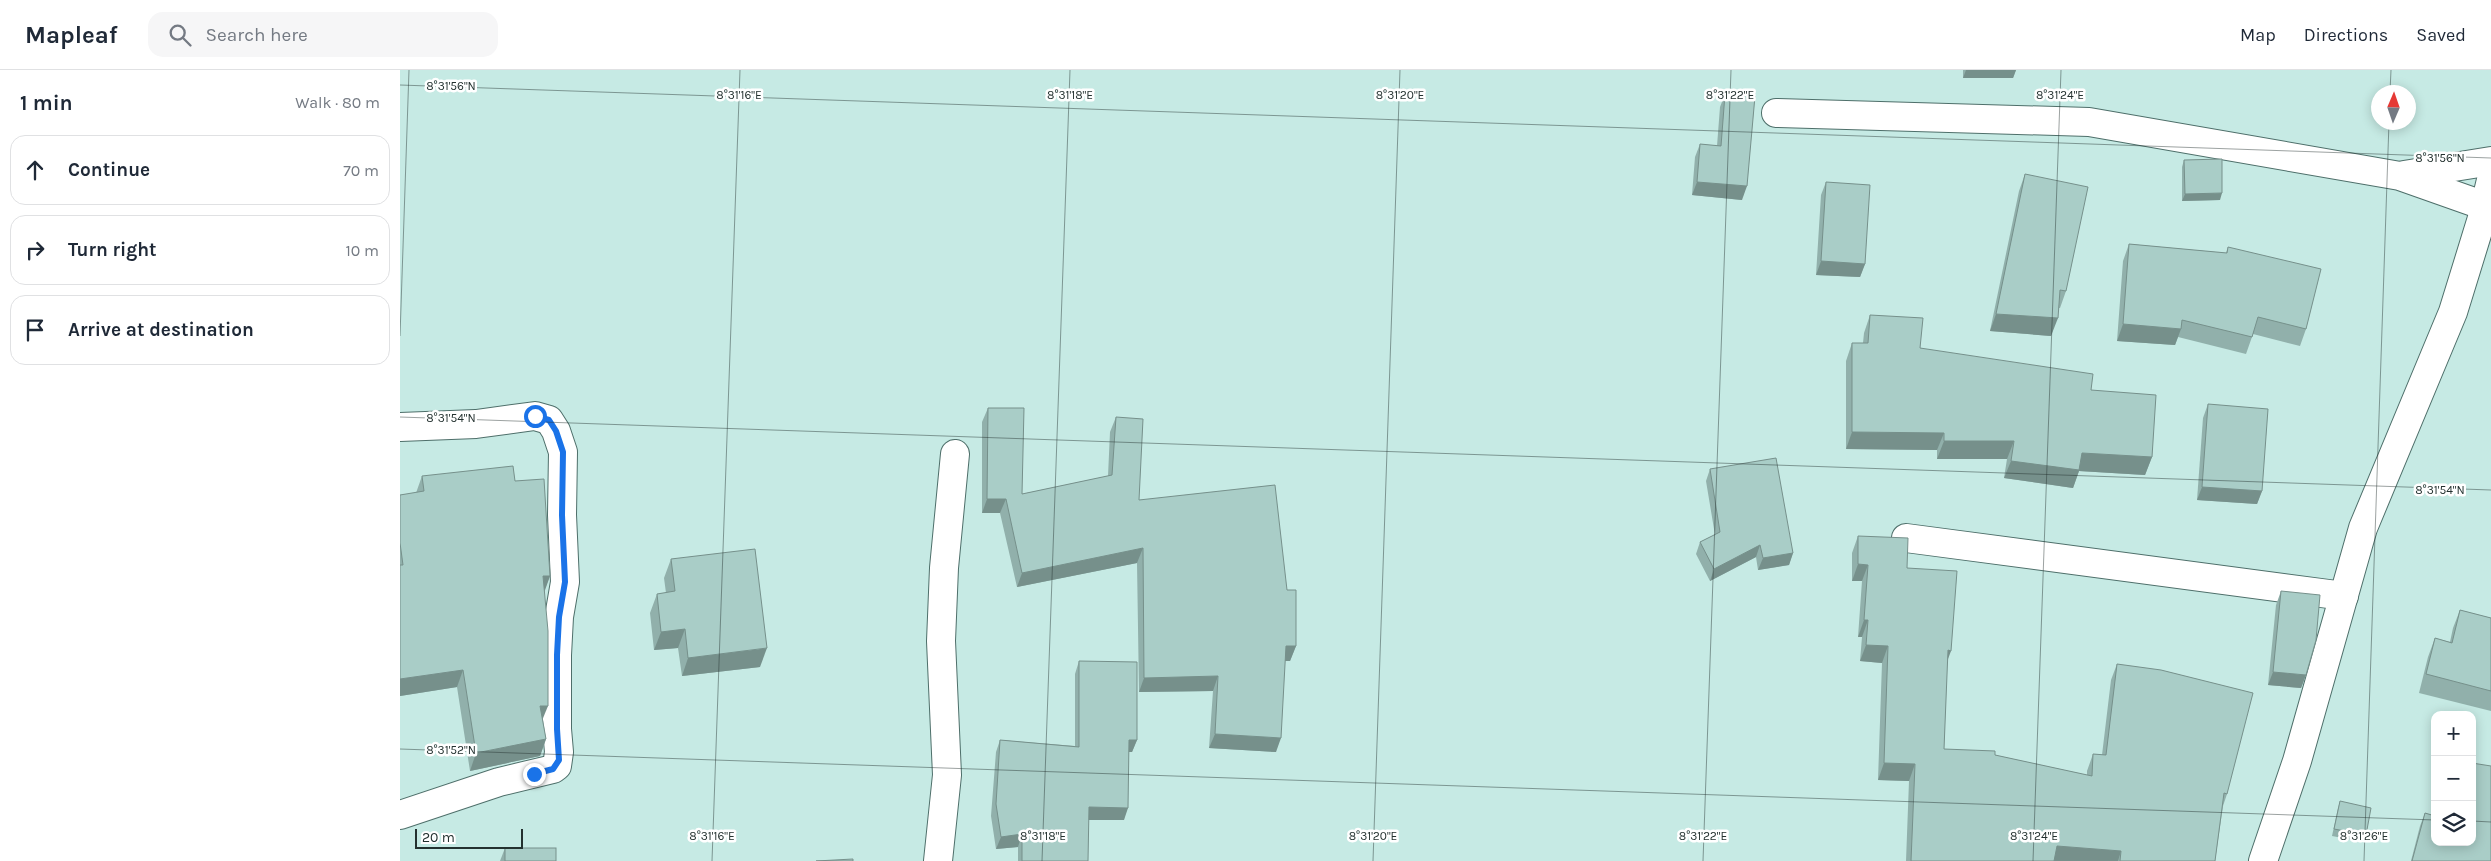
<!DOCTYPE html>
<html lang="en">
<head>
<meta charset="utf-8">
<style>
  :root { --surface:#fff; --page:#f6f6f7; --text:#1f2937; --muted:#747a83; --line:#e0e1e3 }
  body { margin:0; font-family:Karla,sans-serif; background:var(--page); color:var(--text) }
  .controls { position:absolute; right:15px; bottom:15px; display:grid; overflow:hidden; border-radius:10px; box-shadow:0 2px 12px #0003 }
  .controls button { width:45px; height:45px; display:grid; place-items:center; padding:0; border:0; border-bottom:1px solid var(--line); background:var(--surface); color:var(--text); font:25px sans-serif }
  .compass { position:absolute; left:1971px; top:15px; width:45px; height:45px; border-radius:50%; background:var(--surface); box-shadow:0 2px 12px #0003; rotate:2deg }
  .scale { position:absolute; left:15px; bottom:12px; width:108px; box-sizing:border-box; padding-left:5px; border:2px solid #23312f; border-top:0; font-size:14px; line-height:18px; white-space:nowrap; color:#23312f; -webkit-text-stroke:4px #fff; paint-order:stroke }
  .stop { position:absolute; width:15px; height:15px; margin:-11px; border:4px solid #1a73e8; border-radius:50%; background:#fff }
  .stop.end { background:#1a73e8; border-color:#fff; box-shadow:0 1px 5px #0008 }
  .list { margin:0; padding:0; list-style:none }
  h2 { display:flex; justify-content:space-between; align-items:center; height:65px; margin:0; padding:0 20px; font-size:21px }
  h2 small { font-size:16px; font-weight:400; color:var(--muted) }
  .list li { display:grid; grid-template-columns:32px 1fr auto; gap:15px; align-items:center; box-sizing:border-box; height:70px; margin:0 10px 10px; padding:0 10px; border:1px solid var(--line); border-radius:15px }
  .list b { display:block; font-size:19px; white-space:nowrap }
  .list em { font-size:16px; font-style:normal; color:var(--muted) }
  .icon { flex:none; width:28px; height:28px; fill:none; stroke:currentColor; stroke-width:2; stroke-linecap:round; stroke-linejoin:round }
  .map { position:relative; flex:none; width:2091px; height:791px; overflow:hidden }
  header { display:flex; align-items:center; gap:30px; box-sizing:border-box; height:70px; padding:0 25px; background:var(--surface); border-bottom:1px solid var(--line) }
  header strong { font-size:24px }
  nav { display:flex; gap:28px; margin-inline-start:auto; font-size:18px }
  .search { width:350px; height:45px; background:var(--page); display:flex; align-items:center; gap:12px; box-sizing:border-box; padding:0 18px; border-radius:15px; color:var(--muted); font-size:19px }
  main { display:flex }
  aside { flex:1; background:var(--surface) }
  .map>svg:first-child { display:block }
  .lines { fill:none; stroke-linecap:round; stroke-linejoin:round }
  .minor-casing { stroke:#4e6f6a; stroke-width:30 }
  .minor { stroke:#fff; stroke-width:28 }
  .wall { fill:#91b0ab }
  .shaded-wall { fill:#76908b }
  .building { fill:#a9cdc7; stroke:#76908b }
  .route { stroke:#1a73e8; stroke-width:6 }
  .ticks { fill:none; stroke:#23312f; stroke-width:1; stroke-opacity:0.45 }
  .ticks-label { font-size:12px; text-anchor:middle; fill:#23312f; stroke:#fff; stroke-width:5; stroke-linejoin:round; paint-order:stroke }
</style>
</head>
<body>
<header>
<strong>Mapleaf</strong>
<div class="search"><svg class="icon" aria-label="search" viewBox="0 0 24 24"><circle cx="10" cy="10" r="6"/><path d="M15 15l6 6"/></svg>Search here</div>
<nav><a>Map</a><a>Directions</a><a>Saved</a></nav>
</header>
<main>
<aside>
<h2>1 min<small>Walk · 80 m</small></h2>
<ul class="list">
<li><svg class="icon" aria-label="ahead" viewBox="0 0 24 24"><path d="M12 20V5M6 11l6-6 6 6"/></svg><div><b>Continue</b></div><em>70 m</em></li>
<li><svg class="icon" aria-label="right" viewBox="0 0 24 24"><path d="M7 20v-9h11M14 6l5 5-5 5"/></svg><div><b>Turn right</b></div><em>10 m</em></li>
<li><svg class="icon" aria-label="arrive" viewBox="0 0 24 24"><path d="M6 21V4h12l-3 4 3 4H6"/></svg><div><b>Arrive at destination</b></div></li>
</ul>
</aside>
<div class="map">
<svg width="2091" height="791" viewBox="0 0 2091 791">
  <rect width="100%" height="100%" fill="#c6eae4"/>
  <g class="lines">
    <defs>
      <g id="minor">
        <path d="M 1376,43 L 1689,52 L 2000,106 L 2085,136"/>
        <path d="M 2004,105 L 2091,91"/>
        <path d="M 0,357 L 76,354 L 135,346 L 149,350 L 156,361 L 163,382 L 162,445 L 165,512 L 159,547 L 157,585 L 157,659 L 159,682 L 157,696 L 153,699 L 99,712 L 0,745"/>
        <path d="M 1506,468 L 1944,526"/>
        <path d="M 538,791 L 547,705 L 541,571 L 544,498 L 555,384"/>
        <path d="M 1863,791 L 1897,691 L 1963,458 L 2053,242 L 2082,148 L 2091,110"/>
      </g>
    </defs>
    <use href="#minor" class="minor-casing"/>
    <use href="#minor" class="minor"/>
  </g>
  <g class="wall">
    <path d="M 1563,0 L 1616,0 L 1613,8 L 1563,8 Z"/>
    <path d="M 1325,24 L 1342,130 L 1292,125 L 1295,87 L 1300,74 L 1317,76 L 1320,37 Z"/>
    <path d="M 1784,90 L 1820,130 L 1782,131 L 1782,97 Z"/>
    <path d="M 1625,104 L 1666,221 L 1660,238 L 1659,238 L 1651,266 L 1590,261 L 1619,121 Z"/>
    <path d="M 1426,112 L 1465,194 L 1460,207 L 1416,205 L 1421,125 Z"/>
    <path d="M 1729,174 L 1826,183 L 1828,177 L 1906,259 L 1900,276 L 1853,264 L 1846,284 L 1778,267 L 1775,275 L 1717,271 L 1723,191 Z"/>
    <path d="M 1470,245 L 1520,278 L 1691,320 L 1752,387 L 1745,405 L 1679,401 L 1673,418 L 1604,408 L 1607,389 L 1537,389 L 1537,380 L 1446,379 L 1446,291 L 1452,273 L 1463,273 L 1464,263 Z"/>
    <path d="M 1808,334 L 1862,421 L 1857,434 L 1797,430 L 1803,348 Z"/>
    <path d="M 588,338 L 622,424 L 708,406 L 710,362 L 716,347 L 739,430 L 887,520 L 896,576 L 890,591 L 885,591 L 876,682 L 809,678 L 813,621 L 739,622 L 737,493 L 617,517 L 600,443 L 582,443 L 582,352 Z"/>
    <path d="M 1310,399 L 1393,483 L 1389,495 L 1358,500 L 1356,487 L 1310,511 L 1296,484 L 1300,472 L 1315,465 L 1306,411 Z"/>
    <path d="M 22,406 L 115,411 L 150,506 L 144,521 L 143,650 L 146,669 L 140,686 L 70,701 L 57,617 L 0,626 L 0,425 L 16,423 Z"/>
    <path d="M 1458,466 L 1507,498 L 1547,591 L 1544,679 L 1595,685 L 1687,705 L 1687,701 L 1693,684 L 1702,685 L 1711,610 L 1717,594 L 1827,724 L 1823,736 L 1815,791 L 1506,791 L 1509,711 L 1478,710 L 1482,593 L 1460,591 L 1462,567 L 1458,567 L 1462,511 L 1452,511 L 1452,483 Z"/>
    <path d="M 271,489 L 360,597 L 282,606 L 278,578 L 254,580 L 250,543 L 257,524 L 266,523 L 264,508 Z"/>
    <path d="M 1881,521 L 1906,605 L 1901,618 L 1868,615 L 1876,535 Z"/>
    <path d="M 2060,540 L 2091,548 L 2091,641 L 2019,623 L 2028,587 L 2035,568 L 2050,572 L 2053,558 Z"/>
    <path d="M 679,591 L 737,670 L 732,682 L 729,682 L 724,750 L 688,750 L 688,791 L 618,791 L 618,777 L 596,779 L 591,746 L 596,682 L 600,670 L 675,676 L 675,604 Z"/>
    <path d="M 1940,731 L 1966,765 L 1964,772 L 1932,766 L 1938,738 Z"/>
    <path d="M 2025,743 L 2091,791 L 2011,791 L 2020,756 Z"/>
    <path d="M 105,778 L 156,791 L 100,791 Z"/>
  </g>
  <g class="shaded-wall">
    <path d="M 1566,0 L 1616,0 L 1613,8 L 1563,8 Z"/>
    <path d="M 1297,112 L 1347,116 L 1342,130 L 1292,125 Z"/>
    <path d="M 1822,123 L 1820,130 L 1782,131 L 1785,124 Z"/>
    <path d="M 1421,191 L 1465,194 L 1460,207 L 1416,205 Z"/>
    <path d="M 1596,244 L 1658,248 L 1651,266 L 1590,261 Z"/>
    <path d="M 1723,254 L 1781,259 L 1775,275 L 1717,271 Z"/>
    <path d="M 1452,362 L 1544,363 L 1537,380 L 1446,379 Z"/>
    <path d="M 1544,371 L 1614,371 L 1607,389 L 1537,389 Z"/>
    <path d="M 1682,383 L 1752,387 L 1745,405 L 1679,401 L 1673,418 L 1604,408 L 1611,391 Z"/>
    <path d="M 1802,417 L 1862,421 L 1857,434 L 1797,430 Z"/>
    <path d="M 587,429 L 606,429 L 600,443 L 582,443 Z"/>
    <path d="M 1360,475 L 1356,487 L 1310,511 L 1314,499 Z"/>
    <path d="M 743,478 L 737,493 L 617,517 L 622,503 Z"/>
    <path d="M 1393,483 L 1389,495 L 1358,500 L 1363,488 Z"/>
    <path d="M 1458,494 L 1468,495 L 1462,511 L 1452,511 Z"/>
    <path d="M 143,506 L 150,506 L 144,523 Z"/>
    <path d="M 1464,550 L 1468,550 L 1462,567 L 1458,567 Z"/>
    <path d="M 285,559 L 278,578 L 254,580 L 261,562 Z"/>
    <path d="M 1466,575 L 1488,576 L 1482,593 L 1460,591 Z"/>
    <path d="M 886,576 L 896,576 L 890,591 L 881,591 Z"/>
    <path d="M 367,578 L 360,597 L 282,606 L 288,588 Z"/>
    <path d="M 1548,580 L 1551,581 L 1545,597 Z"/>
    <path d="M 63,600 L 57,617 L 0,626 L 0,609 Z"/>
    <path d="M 1873,602 L 1906,605 L 1901,618 L 1868,615 Z"/>
    <path d="M 818,606 L 813,621 L 739,622 L 744,608 Z"/>
    <path d="M 140,636 L 148,636 L 141,653 Z"/>
    <path d="M 815,664 L 881,668 L 876,682 L 809,678 Z"/>
    <path d="M 146,669 L 140,686 L 70,701 L 76,683 Z"/>
    <path d="M 729,670 L 737,670 L 732,682 L 724,682 Z"/>
    <path d="M 1484,693 L 1515,694 L 1509,711 L 1478,710 Z"/>
    <path d="M 689,737 L 728,738 L 724,750 L 684,750 Z"/>
    <path d="M 622,764 L 618,777 L 596,779 L 601,767 Z"/>
    <path d="M 1657,776 L 1721,781 L 1718,791 L 1652,791 Z"/>
  </g>
  <g class="building">
    <path d="M 1325,24 L 1355,26 L 1347,116 L 1297,112 L 1300,74 L 1321,76 Z"/>
    <path d="M 1822,89 L 1822,123 L 1785,124 L 1784,90 Z"/>
    <path d="M 1625,104 L 1688,117 L 1666,221 L 1660,220 L 1658,248 L 1596,244 Z"/>
    <path d="M 1426,112 L 1470,115 L 1465,194 L 1421,191 Z"/>
    <path d="M 1729,174 L 1827,183 L 1828,177 L 1921,199 L 1906,259 L 1858,247 L 1852,267 L 1782,250 L 1781,259 L 1723,254 Z"/>
    <path d="M 1470,245 L 1523,248 L 1520,278 L 1693,304 L 1691,320 L 1756,325 L 1752,387 L 1682,383 L 1679,400 L 1611,391 L 1614,371 L 1544,371 L 1544,363 L 1452,362 L 1452,273 L 1468,273 Z"/>
    <path d="M 1808,334 L 1868,339 L 1862,421 L 1802,417 Z"/>
    <path d="M 588,338 L 624,338 L 622,424 L 712,405 L 716,347 L 743,349 L 739,430 L 875,415 L 887,520 L 896,520 L 896,576 L 886,576 L 881,668 L 815,664 L 818,606 L 744,608 L 743,478 L 622,503 L 606,429 L 587,429 Z"/>
    <path d="M 1376,388 L 1393,483 L 1363,488 L 1360,475 L 1314,499 L 1300,472 L 1320,462 L 1310,399 Z"/>
    <path d="M 113,396 L 115,411 L 144,409 L 150,506 L 143,506 L 148,561 L 148,636 L 140,636 L 146,669 L 76,683 L 63,600 L 0,609 L 0,495 L 3,495 L 0,473 L 0,425 L 24,421 L 22,406 Z"/>
    <path d="M 1458,466 L 1508,468 L 1507,498 L 1557,501 L 1551,581 L 1548,580 L 1544,679 L 1595,681 L 1595,685 L 1692,706 L 1693,684 L 1706,685 L 1717,594 L 1761,600 L 1853,623 L 1827,724 L 1824,723 L 1815,791 L 1720,791 L 1721,781 L 1657,776 L 1654,791 L 1511,791 L 1515,694 L 1484,693 L 1488,576 L 1466,575 L 1468,550 L 1464,550 L 1468,495 L 1458,494 Z"/>
    <path d="M 355,479 L 367,578 L 288,588 L 285,559 L 261,562 L 257,524 L 275,521 L 271,489 Z"/>
    <path d="M 1881,521 L 1920,525 L 1916,570 L 1906,605 L 1873,602 Z"/>
    <path d="M 2060,540 L 2091,548 L 2091,621 L 2026,604 L 2035,568 L 2052,573 Z"/>
    <path d="M 679,591 L 737,592 L 737,670 L 729,670 L 728,738 L 689,737 L 688,791 L 622,791 L 622,764 L 601,767 L 596,734 L 600,670 L 679,677 Z"/>
    <path d="M 2072,693 L 2091,696 L 2091,791 L 2012,791 L 2025,743 L 2035,746 L 2035,772 L 2072,772 Z"/>
    <path d="M 1940,731 L 1971,738 L 1966,765 L 1934,759 Z"/>
    <rect x="105" y="778" width="51" height="13"/>
    <path d="M 453,789 L 453,791 L 416,791 Z"/>
  </g>
  <g class="lines">
    <path class="route" d="M 134,704 L 153,699 L 159,690 L 157,659 L 157,585 L 159,547 L 165,512 L 162,445 L 163,382 L 156,361 L 149,350 L 135,346"/>
  </g>
  <path class="ticks" d="M 0,15 L 2091,88M 1990,22 L 1991,0M 0,266 L 9,0M 0,347 L 2091,420M 0,679 L 2035,750M 2072,751 L 2091,752M 312,791 L 340,0M 642,791 L 670,0M 973,791 L 1000,0M 1303,791 L 1331,0M 1633,791 L 1661,0M 1964,791 L 1989,52"/>
  <g class="ticks-label">
    <text x="51" y="20">8°31'56"N</text>
    <text x="339" y="29">8°31'16"E</text>
    <text x="670" y="29">8°31'18"E</text>
    <text x="1000" y="29">8°31'20"E</text>
    <text x="1330" y="29">8°31'22"E</text>
    <text x="1660" y="29">8°31'24"E</text>
    <text x="2040" y="92">8°31'56"N</text>
    <text x="51" y="352">8°31'54"N</text>
    <text x="2040" y="424">8°31'54"N</text>
    <text x="51" y="684">8°31'52"N</text>
    <text x="312" y="770">8°31'16"E</text>
    <text x="643" y="770">8°31'18"E</text>
    <text x="973" y="770">8°31'20"E</text>
    <text x="1303" y="770">8°31'22"E</text>
    <text x="1634" y="770">8°31'24"E</text>
    <text x="1964" y="770">8°31'26"E</text>
  </g>
</svg>
<div class="controls">
<button>+</button>
<button>−</button>
<button><svg class="icon" aria-label="layers" viewBox="0 0 24 24"><path d="M12 4l9 5-9 5-9-5zM3 14l9 5 9-5"/></svg></button>
</div>
<svg class="compass" viewBox="-18 -18 36 36"><path d="M0-13l5 13h-10z" fill="#e53935"/><path d="M0 13l5-13h-10z" fill="#747a83"/></svg>
<div class="scale">20 m</div>
<div class="stop" style="left:135px;top:346px"></div>
<div class="stop end" style="left:134px;top:704px"></div>
</div>
</main>
</body>
</html>
